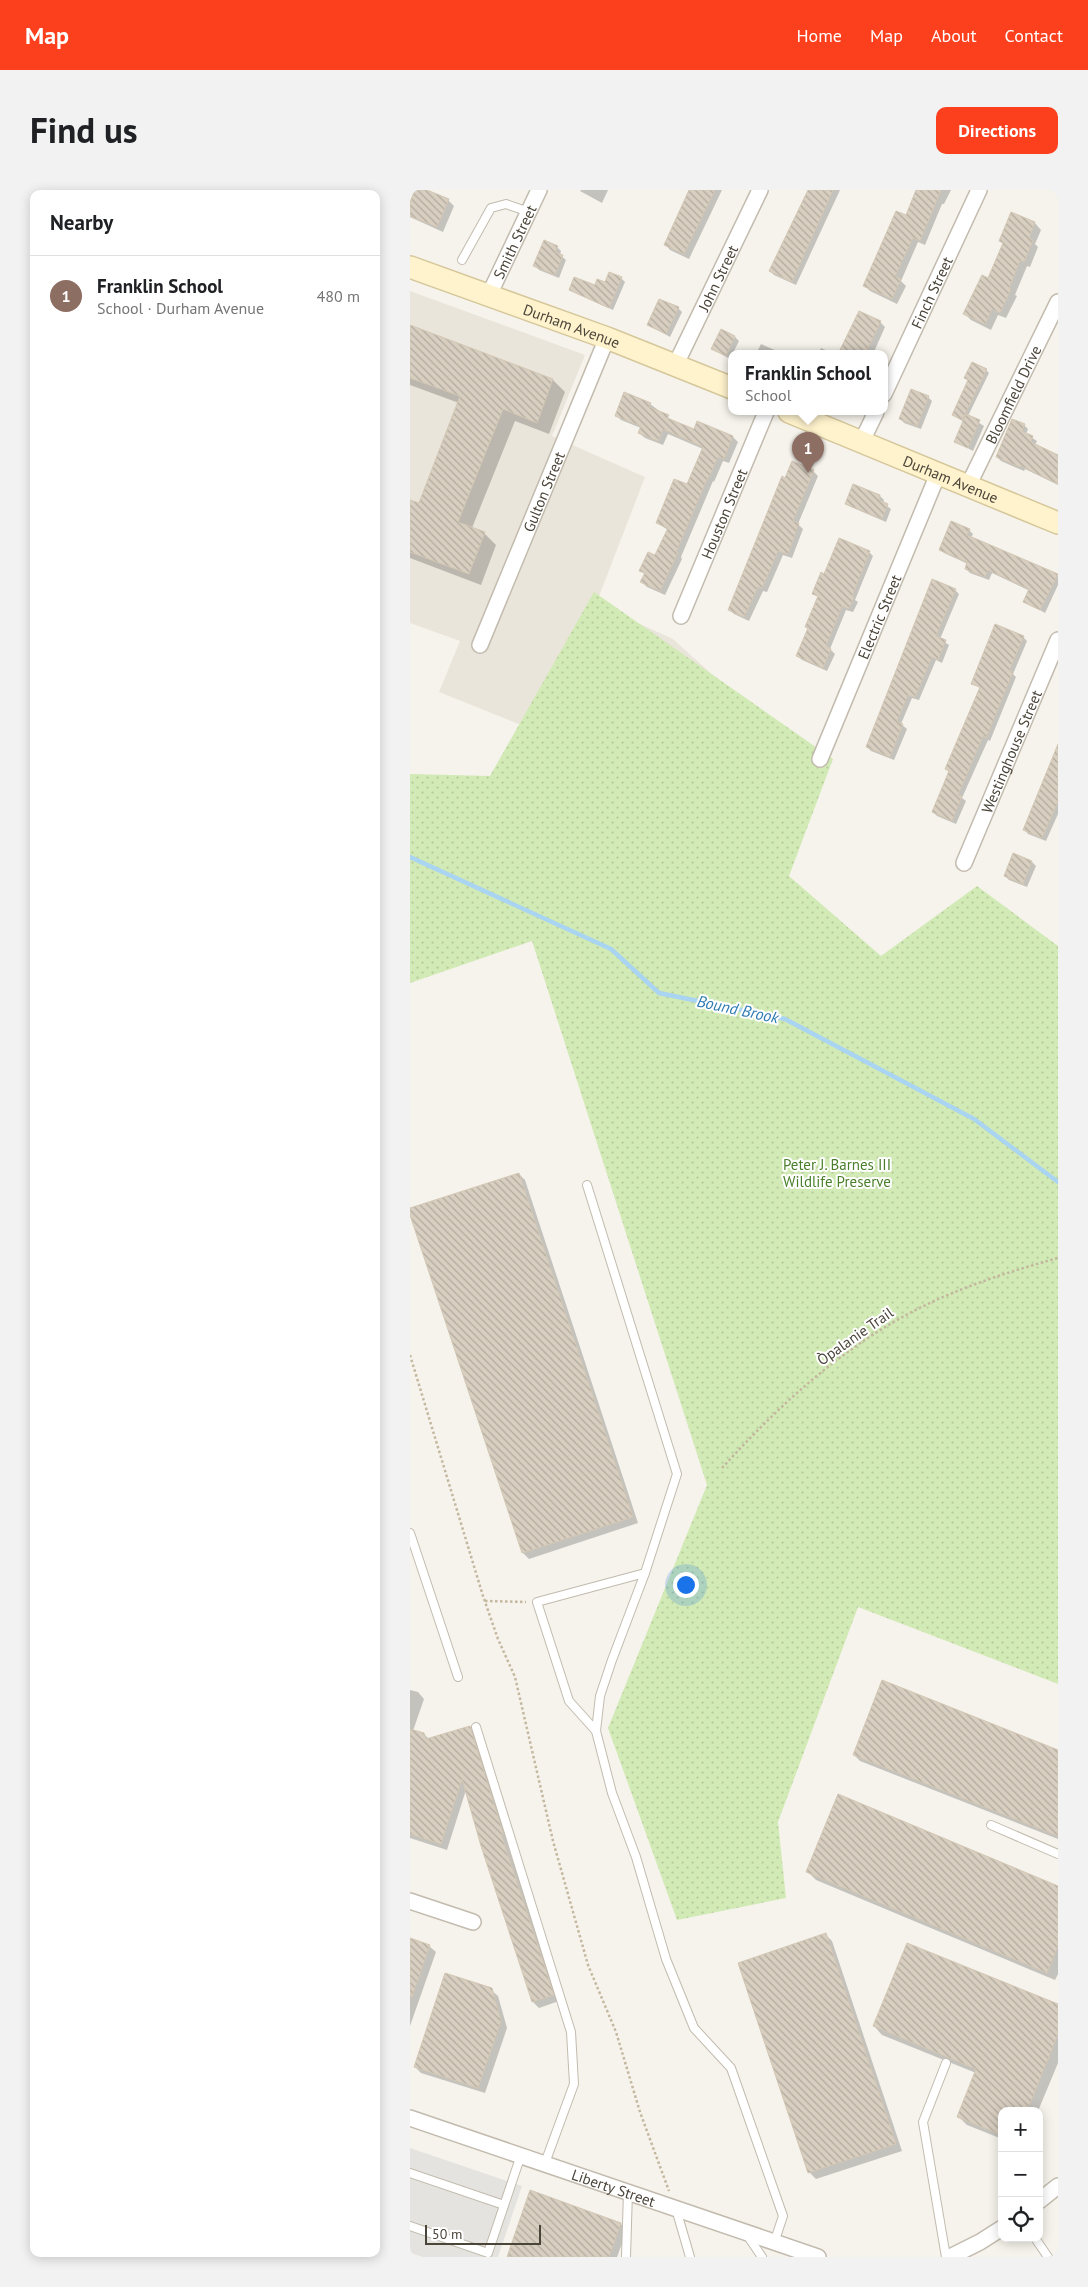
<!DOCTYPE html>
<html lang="en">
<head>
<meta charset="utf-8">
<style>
  :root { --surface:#fff; --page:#f2f2f2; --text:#202124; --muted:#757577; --line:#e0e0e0; --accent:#fc3f1d }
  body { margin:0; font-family:"PT Sans",sans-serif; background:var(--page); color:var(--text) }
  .controls { position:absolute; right:15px; bottom:15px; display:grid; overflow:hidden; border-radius:10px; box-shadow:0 2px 12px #0003 }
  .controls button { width:45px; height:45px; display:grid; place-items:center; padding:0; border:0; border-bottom:1px solid var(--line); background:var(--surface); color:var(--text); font:25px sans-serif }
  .scale { position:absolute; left:15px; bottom:12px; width:116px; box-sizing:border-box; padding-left:5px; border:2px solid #4b4439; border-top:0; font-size:14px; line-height:18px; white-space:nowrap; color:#4b4439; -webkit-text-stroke:4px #fff; paint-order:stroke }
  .you { position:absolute; left:275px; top:1394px; width:18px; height:18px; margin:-12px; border:4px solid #fff; border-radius:50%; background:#1a73e8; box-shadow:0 0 0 8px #1a73e833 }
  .badge { display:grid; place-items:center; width:32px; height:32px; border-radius:50%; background:var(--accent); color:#fff; font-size:16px; font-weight:700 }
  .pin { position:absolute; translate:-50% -41px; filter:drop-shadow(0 1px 2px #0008) }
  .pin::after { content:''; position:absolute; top:26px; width:18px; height:15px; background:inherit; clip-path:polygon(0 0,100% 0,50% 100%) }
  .popup { position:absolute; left:318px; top:160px; width:160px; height:65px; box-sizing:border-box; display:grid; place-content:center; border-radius:10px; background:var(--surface); filter:drop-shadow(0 1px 4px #0005); font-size:16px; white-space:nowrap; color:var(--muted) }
  .popup b { font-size:19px; color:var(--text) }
  .popup::after { content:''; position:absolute; left:50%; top:100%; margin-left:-10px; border:10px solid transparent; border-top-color:var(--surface) }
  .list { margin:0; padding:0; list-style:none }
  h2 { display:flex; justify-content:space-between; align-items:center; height:65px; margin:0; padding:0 20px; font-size:21px }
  h2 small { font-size:16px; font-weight:400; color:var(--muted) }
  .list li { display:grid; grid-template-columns:32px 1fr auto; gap:15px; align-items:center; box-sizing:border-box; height:80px; padding:0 20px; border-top:1px solid var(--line) }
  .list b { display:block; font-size:19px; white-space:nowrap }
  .list p { margin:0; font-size:16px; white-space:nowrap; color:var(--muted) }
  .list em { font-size:16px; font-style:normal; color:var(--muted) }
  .icon { flex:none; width:28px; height:28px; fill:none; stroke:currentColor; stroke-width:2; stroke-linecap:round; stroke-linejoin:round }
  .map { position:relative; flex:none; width:648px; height:2067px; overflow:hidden; border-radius:10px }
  header { display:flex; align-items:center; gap:30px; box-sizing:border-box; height:70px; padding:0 25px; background:var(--accent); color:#fff }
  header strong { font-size:24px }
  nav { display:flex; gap:28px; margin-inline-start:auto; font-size:18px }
  .intro { display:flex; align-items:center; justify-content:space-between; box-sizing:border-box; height:120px; padding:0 30px }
  h1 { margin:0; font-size:35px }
  .button { padding:12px 22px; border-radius:10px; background:var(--accent); color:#fff; font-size:18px; font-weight:700 }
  main { display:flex; gap:30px; padding:0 30px }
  aside { flex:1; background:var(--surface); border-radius:10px; box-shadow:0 2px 12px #0003 }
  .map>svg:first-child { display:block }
  .residential { fill:#eae5da }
  .park { fill:url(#park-dots) }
  .parking { fill:#e5e3e0 }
  .shadow { fill:#0003 }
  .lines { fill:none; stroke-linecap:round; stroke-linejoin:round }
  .stream { stroke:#a9d4f2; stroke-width:4.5 }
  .building { fill:url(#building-back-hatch); stroke:#d3c7b4 }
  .lane-casing { stroke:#c2bbae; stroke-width:10 }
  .street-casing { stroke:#c2bbae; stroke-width:18 }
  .secondary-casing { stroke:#d6c79b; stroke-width:24 }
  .path { stroke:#c4b79f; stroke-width:2.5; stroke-dasharray:2.5 2.5; stroke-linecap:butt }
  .lane { stroke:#fff; stroke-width:8 }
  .street { stroke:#fff; stroke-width:15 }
  .secondary { stroke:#fff3cd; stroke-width:21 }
  .labels { text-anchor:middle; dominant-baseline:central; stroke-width:4; stroke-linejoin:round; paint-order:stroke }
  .street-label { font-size:15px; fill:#4b4439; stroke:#fff }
  .park-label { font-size:15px; fill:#4a7f2a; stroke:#fff }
  .water-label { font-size:16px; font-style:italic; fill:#2e7ab2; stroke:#fff }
</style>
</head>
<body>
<header>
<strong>Map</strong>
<nav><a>Home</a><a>Map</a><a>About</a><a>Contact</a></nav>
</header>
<div class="intro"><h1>Find us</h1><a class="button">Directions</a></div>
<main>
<aside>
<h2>Nearby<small></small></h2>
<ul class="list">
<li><span class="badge" style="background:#8d6e63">1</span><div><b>Franklin School</b><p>School · Durham Avenue</p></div><em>480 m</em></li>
</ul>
</aside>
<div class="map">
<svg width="648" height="2067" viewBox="0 0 648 2067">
  <defs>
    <pattern id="park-dots" width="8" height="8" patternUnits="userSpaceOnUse" patternTransform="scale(1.25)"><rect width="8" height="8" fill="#d2eab5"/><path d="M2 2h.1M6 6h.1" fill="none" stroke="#b6ca9c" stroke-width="1.8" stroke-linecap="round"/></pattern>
    <pattern id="building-back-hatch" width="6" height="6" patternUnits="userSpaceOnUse" patternTransform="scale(1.25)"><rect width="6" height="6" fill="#d8cfc1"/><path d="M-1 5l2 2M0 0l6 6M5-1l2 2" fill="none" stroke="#b1aa9e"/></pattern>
  </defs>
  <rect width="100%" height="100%" fill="#f6f3ec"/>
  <path class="residential" d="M 0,101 L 175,165 L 142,246 L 235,287 L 186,414 L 263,449 L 403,576 L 375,641 L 29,502 L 50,451 L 0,433 Z"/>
  <path class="park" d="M 184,402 L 423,569 L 379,686 L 471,766 L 567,696 L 648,756 L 648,1494 L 448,1417 L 368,1632 L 376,1708 L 267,1730 L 198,1538 L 297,1295 L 122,751 L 0,793 L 0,584 L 80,586 Z"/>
  <path class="parking" d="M 0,1958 L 112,1996 L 88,2067 L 13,2067 L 0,2063 Z"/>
  <g class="shadow">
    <path d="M 6,0 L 14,0 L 38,10 L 44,16 L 33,42 L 0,27 L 0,15 Z"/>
    <path d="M 198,0 L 192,13 L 170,1 L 171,0 Z"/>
    <path d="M 286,0 L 312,0 L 279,69 L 260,60 L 255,54 Z"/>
    <path d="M 399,0 L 430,0 L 386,95 L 364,85 L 360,81 Z"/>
    <path d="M 507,0 L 541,0 L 534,14 L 532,14 L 515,55 L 508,52 L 491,91 L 496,96 L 487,114 L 460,101 L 454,95 L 497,26 Z"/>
    <path d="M 602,24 L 625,33 L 631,40 L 625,54 L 628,57 L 620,77 L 617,76 L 605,105 L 607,106 L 596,128 L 588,125 L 581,140 L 561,130 L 555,124 L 579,90 L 594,54 L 591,51 Z"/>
    <path d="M 147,57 L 151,61 L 150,65 L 156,70 L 149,88 L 129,80 L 125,76 Z"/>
    <path d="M 211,88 L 215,92 L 203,120 L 161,100 L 185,97 Z"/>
    <path d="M 268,118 L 272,122 L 260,147 L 239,135 Z"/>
    <path d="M 450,122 L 470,132 L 475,137 L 463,164 L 451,162 L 449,164 L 430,164 Z"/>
    <path d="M 0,137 L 143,190 L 155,202 L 139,244 L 105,231 L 62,338 L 74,343 L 86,355 L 71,395 L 0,368 L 0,311 L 9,314 L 49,213 L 0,195 Z"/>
    <path d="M 325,147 L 329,151 L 320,169 L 303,159 Z"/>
    <path d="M 351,154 L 367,161 L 370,164 L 346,164 Z"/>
    <path d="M 411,158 L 424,164 L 408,164 Z"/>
    <path d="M 576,180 L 579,183 L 558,226 L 574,236 L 563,261 L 546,252 L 554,232 L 543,225 Z"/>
    <path d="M 518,207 L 522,211 L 511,239 L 494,233 L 490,228 Z"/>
    <path d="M 240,214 L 263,231 L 285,241 L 323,247 L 328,252 L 319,273 L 313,271 L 304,292 L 303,291 L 271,367 L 272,369 L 255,405 L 237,397 L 232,392 L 235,385 L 231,381 L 246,367 L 258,340 L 247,333 L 278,296 L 293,259 L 258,244 L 253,255 L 235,248 L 229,243 L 231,238 L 211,230 L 206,225 Z"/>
    <path d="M 614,235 L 618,239 L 616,244 L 627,251 L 625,255 L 648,266 L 648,295 L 615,279 L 614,281 L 591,271 L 587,267 Z"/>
    <path d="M 403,281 L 408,286 L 388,334 L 393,339 L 382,368 L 373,365 L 357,402 L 353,401 L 339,431 L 324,424 L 319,419 L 376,289 Z"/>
    <path d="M 444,296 L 470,306 L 474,310 L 473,313 L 481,319 L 476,332 L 441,317 L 437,313 Z"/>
    <path d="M 559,340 L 563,344 L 561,348 L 648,386 L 648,395 L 635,423 L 615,412 L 620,401 L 582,383 L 579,390 L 560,383 L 556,379 L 558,374 L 534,363 L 530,359 Z"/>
    <path d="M 459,362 L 463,366 L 445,410 L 448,412 L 443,422 L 436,420 L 420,459 L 425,464 L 417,481 L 392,470 L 388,466 L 399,439 L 409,408 L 404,404 L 415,385 Z"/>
    <path d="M 545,400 L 549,404 L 530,449 L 539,455 L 532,473 L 526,470 L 509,510 L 502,508 L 491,534 L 497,539 L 484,570 L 461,561 L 457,557 Z"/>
    <path d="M 613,447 L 617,451 L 603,484 L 606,487 L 580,551 L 578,550 L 552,608 L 556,611 L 546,634 L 527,626 L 523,622 L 540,582 L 537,579 L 571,499 L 563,493 Z"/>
    <path d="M 648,575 L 648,624 L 636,651 L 618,644 L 614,639 Z"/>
    <path d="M 622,672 L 626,676 L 617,697 L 599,690 L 595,686 Z"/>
    <path d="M 109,984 L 115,990 L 228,1333 L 119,1369 L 113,1363 L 0,1021 L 0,1019 Z"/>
    <path d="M 0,1500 L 8,1502 L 14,1509 L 3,1541 L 14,1544 L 19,1549 L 59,1537 L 66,1543 L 98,1650 L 96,1650 L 149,1811 L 129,1818 L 123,1812 L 56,1600 L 37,1660 L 0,1648 Z"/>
    <path d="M 648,1561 L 648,1649 L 450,1571 L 444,1565 Z"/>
    <path d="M 397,1681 L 648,1698 L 648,1784 L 645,1790 L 406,1690 Z"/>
    <path d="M 416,1745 L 422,1751 L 492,1961 L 406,1989 L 400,1983 L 329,1773 Z"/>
    <path d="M 0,1749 L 19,1756 L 26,1762 L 0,1836 Z"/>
    <path d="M 81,1800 L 88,1806 L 97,1838 L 75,1903 L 11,1883 L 5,1877 Z"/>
    <path d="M 648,1816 L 648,1873 L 628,1921 L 592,1921 L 592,1949 L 557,1935 L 548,1926 L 566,1883 L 472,1845 L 464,1836 Z"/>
    <path d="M 211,2034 L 217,2040 L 207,2067 L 98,2067 Z"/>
  </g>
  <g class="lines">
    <path class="stream" d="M 0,667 L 201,759 L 249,803 L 375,829 L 564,929 L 648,992"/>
  </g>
  <g class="building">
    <path d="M 5,0 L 17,0 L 39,9 L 27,37 L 0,26 L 0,12 Z"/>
    <path d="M 279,0 L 305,0 L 274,64 L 254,55 Z"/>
    <path d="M 398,0 L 423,0 L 382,92 L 359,81 Z"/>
    <path d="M 506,0 L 531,0 L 510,51 L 503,48 L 485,86 L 491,89 L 482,109 L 453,96 L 486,21 L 496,25 Z"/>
    <path d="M 601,22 L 625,32 L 619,48 L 623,50 L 614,72 L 610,70 L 599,98 L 601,99 L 590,123 L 582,119 L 575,134 L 553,124 L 572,85 L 578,88 L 593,53 L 589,51 Z"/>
    <path d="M 134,50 L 148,56 L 145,62 L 153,65 L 145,85 L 123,76 Z"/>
    <path d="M 199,82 L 212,87 L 199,118 L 159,100 L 164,87 L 185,95 L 187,89 L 195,92 Z"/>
    <path d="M 249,109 L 269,117 L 256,144 L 237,135 Z"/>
    <path d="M 449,121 L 471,131 L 455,164 L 428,164 Z"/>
    <path d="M 0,135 L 143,189 L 127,233 L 93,219 L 48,332 L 75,342 L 59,384 L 0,362 L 0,310 L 9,313 L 50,206 L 0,188 Z"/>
    <path d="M 311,139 L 325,146 L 316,166 L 301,159 Z"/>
    <path d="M 562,172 L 577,179 L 552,230 L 542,225 L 558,190 L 554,188 Z"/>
    <path d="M 501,199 L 519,206 L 507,236 L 489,229 Z"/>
    <path d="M 214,202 L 241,213 L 239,217 L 259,225 L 257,228 L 284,239 L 287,231 L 323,246 L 314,269 L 308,267 L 299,287 L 298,287 L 266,362 L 268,362 L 250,401 L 230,392 L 235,383 L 229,381 L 238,362 L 245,365 L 258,338 L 246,333 L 264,289 L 277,294 L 293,257 L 253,239 L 248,251 L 228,243 L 231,236 L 205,226 Z"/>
    <path d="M 556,224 L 570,230 L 558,258 L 544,252 Z"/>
    <path d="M 602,229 L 615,234 L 612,241 L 623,246 L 621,252 L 648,265 L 648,294 L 611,276 L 610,277 L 586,267 Z"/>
    <path d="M 382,271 L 404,280 L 383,331 L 389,333 L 378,364 L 368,361 L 352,398 L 348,397 L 334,427 L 318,420 L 372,286 L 375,288 Z"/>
    <path d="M 443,294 L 470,305 L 469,310 L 478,314 L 472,329 L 435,314 Z"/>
    <path d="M 541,331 L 560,339 L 557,345 L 648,384 L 630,420 L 613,412 L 619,399 L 578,380 L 575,387 L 555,379 L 557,372 L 529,360 Z"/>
    <path d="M 429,348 L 460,361 L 442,406 L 444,407 L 439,419 L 432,416 L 416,456 L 421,459 L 413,478 L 386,466 L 398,438 L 395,437 L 408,406 L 402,404 L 411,382 L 414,384 Z"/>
    <path d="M 522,389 L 546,399 L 526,446 L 536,450 L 528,470 L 522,467 L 505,507 L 498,505 L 487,531 L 493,534 L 480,567 L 456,557 Z"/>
    <path d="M 585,434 L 614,446 L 599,481 L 603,482 L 576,548 L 573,546 L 548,605 L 552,606 L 542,631 L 522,622 L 539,581 L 535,579 L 570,497 L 561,494 Z"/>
    <path d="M 648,554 L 648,611 L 632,648 L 613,640 Z"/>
    <path d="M 603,663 L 622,671 L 613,694 L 594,686 Z"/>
    <path d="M 109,983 L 223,1327 L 112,1363 L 0,1025 L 0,1018 Z"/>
    <path d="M 472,1490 L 648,1560 L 648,1646 L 443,1565 Z"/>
    <path d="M 60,1536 L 93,1643 L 91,1644 L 144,1805 L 122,1812 L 71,1656 L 52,1589 L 31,1654 L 0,1644 L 0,1539 L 14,1543 L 16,1549 Z"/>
    <path d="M 428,1604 L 648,1696 L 648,1756 L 637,1783 L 396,1682 Z"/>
    <path d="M 416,1743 L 486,1954 L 398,1983 L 328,1773 Z"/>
    <path d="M 0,1748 L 20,1755 L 2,1807 L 0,1806 Z"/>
    <path d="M 497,1753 L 648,1814 L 648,1844 L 617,1921 L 592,1921 L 592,1945 L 547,1927 L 566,1879 L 463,1836 Z"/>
    <path d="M 35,1783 L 82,1798 L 91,1831 L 68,1898 L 4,1877 Z"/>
    <path d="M 120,2000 L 211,2033 L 199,2067 L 97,2067 Z"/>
  </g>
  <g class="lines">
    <defs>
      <g id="lane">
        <path d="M 52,70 L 81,18 L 96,14 L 119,22"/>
        <path d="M 177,995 L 267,1284 L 235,1383 L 127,1412 L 159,1511 L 186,1541"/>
        <path d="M 0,1343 L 48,1487"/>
        <path d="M 235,1383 L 202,1470 L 190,1506 L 186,1541 L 202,1603 L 226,1667 L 256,1769 L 284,1838 L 321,1878 L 373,2026 L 364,2053"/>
        <path d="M 66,1537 L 161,1842 L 164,1894 L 135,1973"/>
        <path d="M 581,1635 L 648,1664"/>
        <path d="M 0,1983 L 94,2015"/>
        <path d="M 266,2019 L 280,2067"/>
        <path d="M 0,2036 L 78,2063 L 111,1965"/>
        <path d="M 337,2045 L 352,2067"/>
        <path d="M 625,2048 L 638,2067"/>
        <path d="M 216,2067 L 218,2001"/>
        <path d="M 536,2067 L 513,1932 L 536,1873"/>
      </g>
      <g id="street">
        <path id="s1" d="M 79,105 L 129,0"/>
        <path id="s2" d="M 265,176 L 350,0"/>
        <path id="s3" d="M 474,204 L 569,0"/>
        <path d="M 452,251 L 466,222"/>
        <path id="s4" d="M 558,296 L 648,112"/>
        <path id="s5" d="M 271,426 L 356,222"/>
        <path id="s6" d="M 70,455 L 197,148"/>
        <path id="s7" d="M 410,569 L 528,284"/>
        <path id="s8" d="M 554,673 L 648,450"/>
        <path d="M 0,1711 L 63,1732"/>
        <path id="s9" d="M 0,1928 L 408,2067"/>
        <path d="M 629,2011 L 648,1996"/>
        <path d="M 540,2067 L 570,2052 L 592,2038"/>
      </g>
      <g id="secondary">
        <path id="s10" d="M 0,77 L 197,148 L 322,198"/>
        <path id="s11" d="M 379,222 L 648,333"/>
      </g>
    </defs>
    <use href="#lane" class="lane-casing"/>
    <use href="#street" class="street-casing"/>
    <use href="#secondary" class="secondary-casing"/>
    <g class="path">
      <path d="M 0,1165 L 73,1406 L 88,1449 L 105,1487 L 143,1651 L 178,1775 L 206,1842 L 230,1922 L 259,2001"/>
      <path d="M 312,1278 C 364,1221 421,1167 489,1129 C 538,1101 594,1083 648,1068"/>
      <path d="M 75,1411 L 116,1412"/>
    </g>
    <use href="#lane" class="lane"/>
    <use href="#street" class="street"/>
    <use href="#secondary" class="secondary"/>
  </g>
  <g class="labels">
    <g class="street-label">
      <text stroke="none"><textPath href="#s1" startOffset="59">Smith Street</textPath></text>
      <text stroke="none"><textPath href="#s2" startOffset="98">John Street</textPath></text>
      <text stroke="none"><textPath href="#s3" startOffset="112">Finch Street</textPath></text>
      <text stroke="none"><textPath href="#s10" startOffset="172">Durham Avenue</textPath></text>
      <text stroke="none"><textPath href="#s4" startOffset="102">Bloomfield Drive</textPath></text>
      <text stroke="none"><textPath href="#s11" startOffset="175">Durham Avenue</textPath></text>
      <text stroke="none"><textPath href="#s6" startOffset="166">Gulton Street</textPath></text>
      <text stroke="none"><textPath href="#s5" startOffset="111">Houston Street</textPath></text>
      <text stroke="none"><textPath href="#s7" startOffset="154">Electric Street</textPath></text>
      <text stroke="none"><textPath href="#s8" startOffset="121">Westinghouse Street</textPath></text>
      <text transform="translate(445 1146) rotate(-35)">Òpalanie Trail</text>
      <text stroke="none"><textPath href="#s9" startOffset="215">Liberty Street</textPath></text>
    </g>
    <g class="park-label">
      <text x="427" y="974">Peter J. Barnes III<tspan x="427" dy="17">Wildlife Preserve</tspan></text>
    </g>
    <g class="water-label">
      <text transform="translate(328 819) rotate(12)">Bound Brook</text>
    </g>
  </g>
</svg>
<div class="controls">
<button>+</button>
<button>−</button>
<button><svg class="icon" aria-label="locate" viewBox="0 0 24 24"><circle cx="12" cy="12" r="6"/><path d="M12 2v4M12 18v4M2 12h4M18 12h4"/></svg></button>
</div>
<div class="scale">50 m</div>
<div class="you"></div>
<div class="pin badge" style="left:398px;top:283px;background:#8d6e63">1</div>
<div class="popup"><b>Franklin School</b>School</div>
</div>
</main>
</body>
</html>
